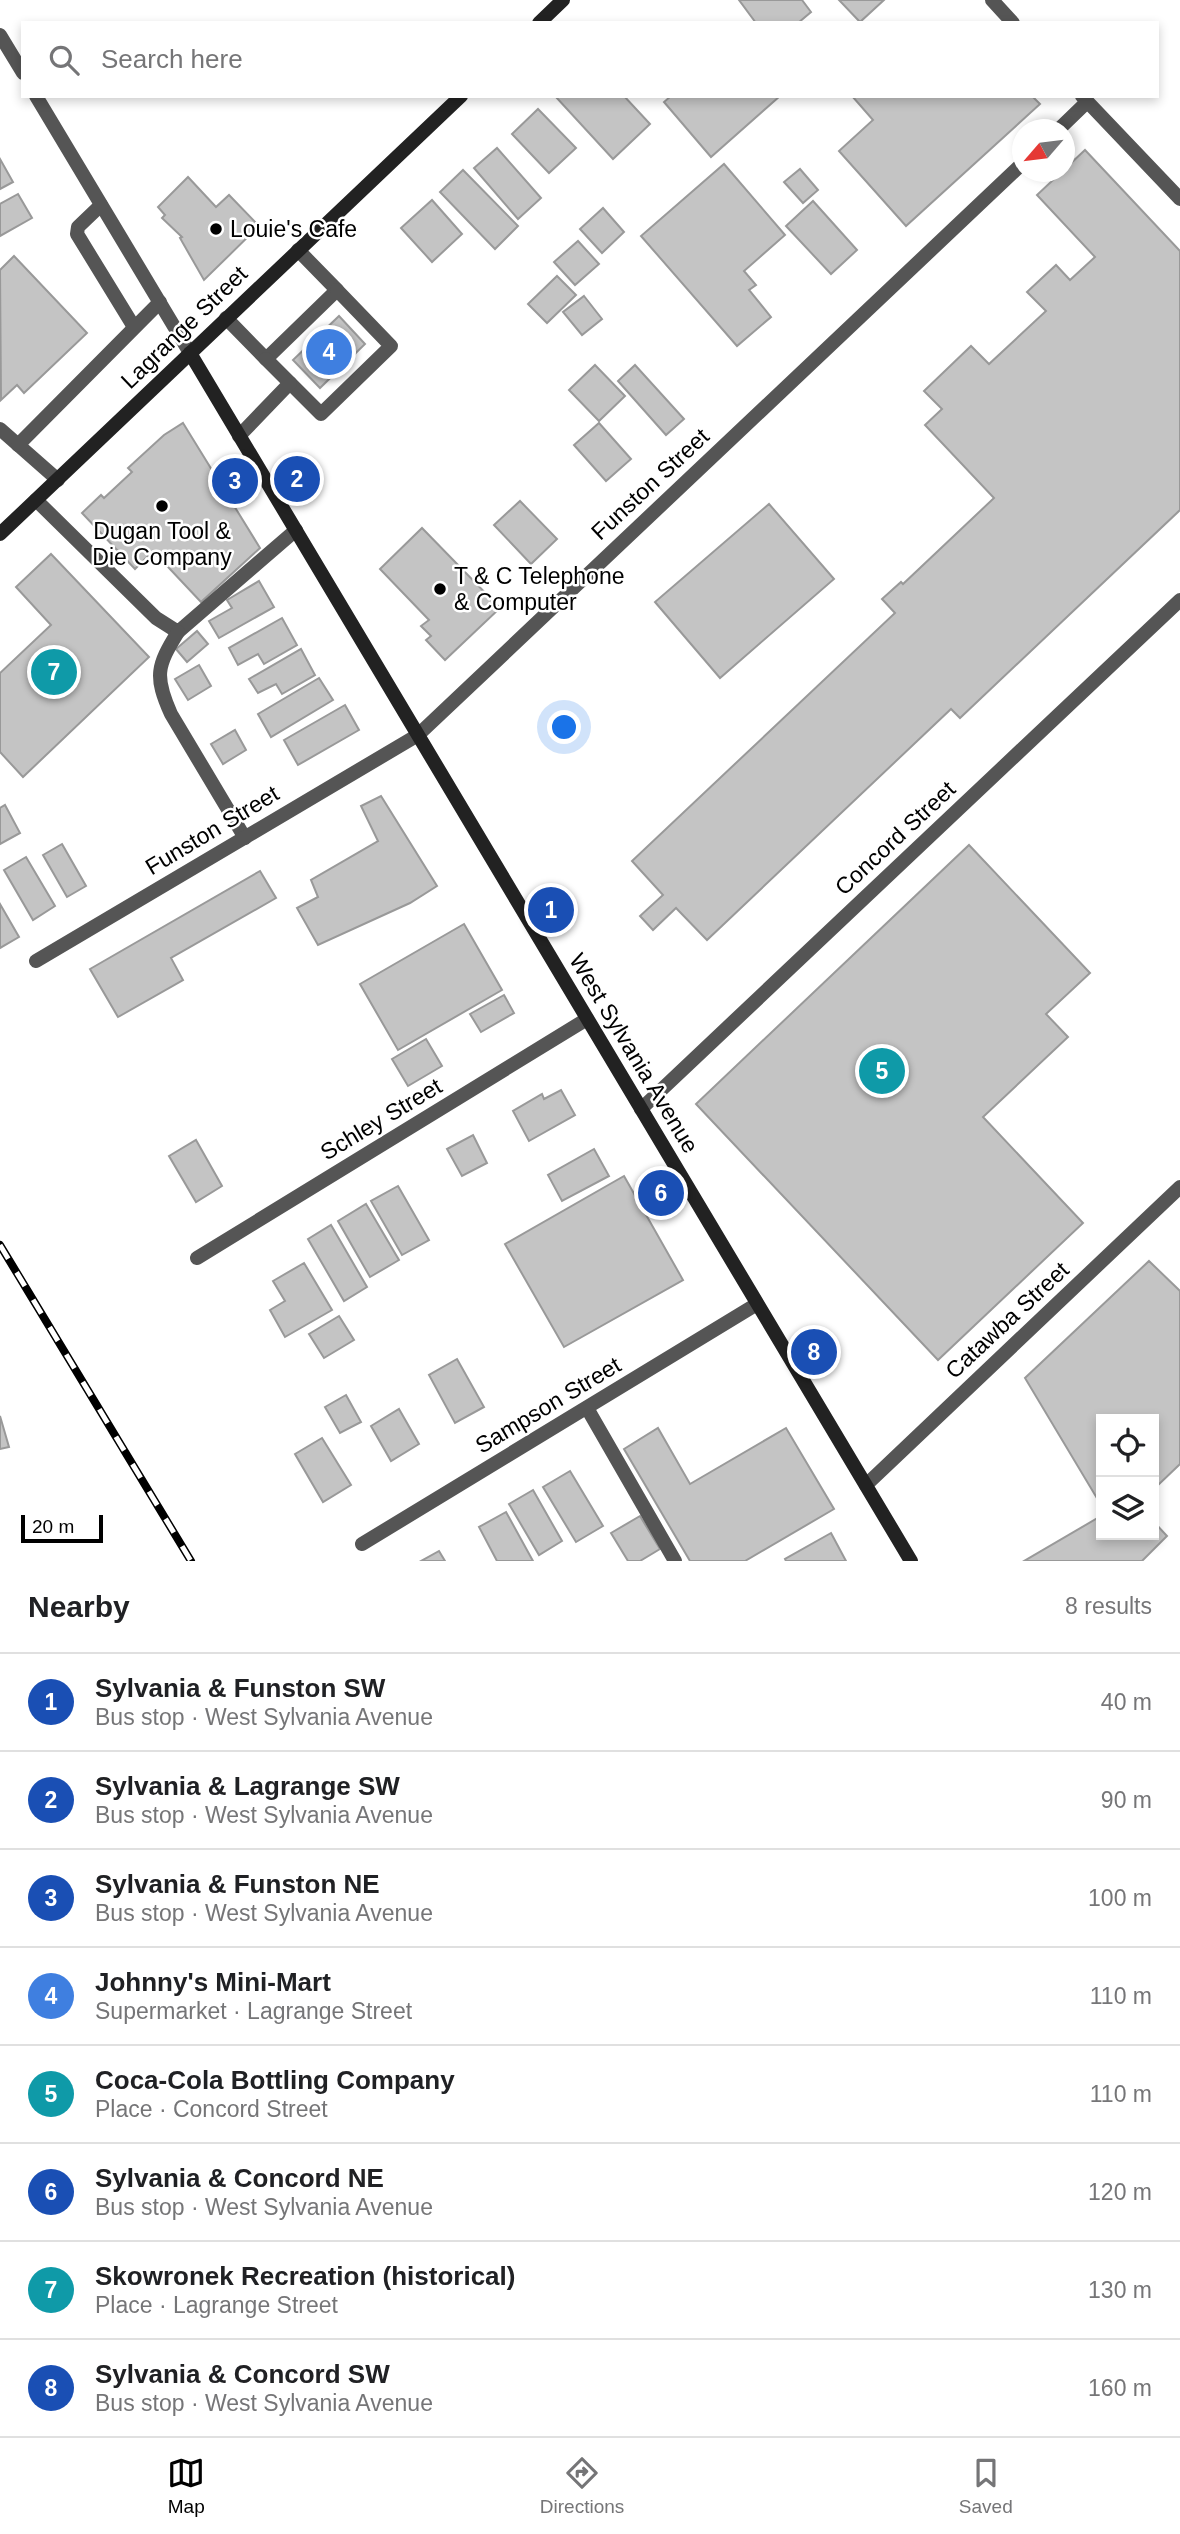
<!DOCTYPE html>
<html lang="en">
<head>
<meta charset="utf-8">
<style>
  :root { --surface:#fff; --page:#f2f2f2; --text:#202124; --muted:#757577; --line:#e0e0e0; --accent:#000 }
  body { margin:0; font-family:Helvetica,sans-serif; background:var(--page); color:var(--text) }
  .controls { position:absolute; right:21px; bottom:21px; display:grid; overflow:hidden; border-radius:0px; box-shadow:0 4px 10px #0003 }
  .controls button { width:63px; height:63px; display:grid; place-items:center; padding:0; border:0; border-bottom:2px solid var(--line); background:var(--surface); color:var(--text); font:35px sans-serif }
  .compass { position:absolute; left:1012px; top:119px; width:63px; height:63px; border-radius:50%; background:var(--surface); box-shadow:0 4px 10px #0003; rotate:242deg }
  .scale { position:absolute; left:21px; bottom:18px; width:82px; box-sizing:border-box; padding-left:7px; border:4px solid #000; border-top:0; font-size:19px; line-height:24px; white-space:nowrap; color:#000; -webkit-text-stroke:5px #fff; paint-order:stroke }
  .you { position:absolute; left:565px; top:728px; width:24px; height:24px; margin:-18px; border:5px solid #fff; border-radius:50%; background:#1a73e8; box-shadow:0 0 0 10px #1a73e833 }
  .badge { display:grid; place-items:center; width:46px; height:46px; border-radius:50%; background:var(--accent); color:#fff; font-size:23px; font-weight:700 }
  .pin { position:absolute; translate:-50% -50%; border:4px solid #fff; box-shadow:0 2px 7px #0006 }
  .list { margin:0; padding:0; list-style:none }
  h2 { display:flex; justify-content:space-between; align-items:center; height:91px; margin:0; padding:0 28px; font-size:30px }
  h2 small { font-size:23px; font-weight:400; color:var(--muted) }
  .list li { display:grid; grid-template-columns:46px 1fr auto; gap:21px; align-items:center; box-sizing:border-box; height:98px; padding:0 28px; border-top:2px solid var(--line) }
  .list b { display:block; font-size:26px; white-space:nowrap }
  .list p { margin:0; font-size:23px; white-space:nowrap; color:var(--muted) }
  .list em { font-size:23px; font-style:normal; color:var(--muted) }
  .icon { flex:none; width:38px; height:38px; fill:none; stroke:currentColor; stroke-width:2; stroke-linecap:round; stroke-linejoin:round }
  .map { position:relative; flex:none; width:1180px; height:1561px; overflow:hidden }
  .search { position:absolute; background:var(--surface); box-shadow:0 4px 10px #0003; left:21px; right:21px; top:21px; height:77px; display:flex; align-items:center; gap:18px; box-sizing:border-box; padding:0 24px; border-radius:0px; color:var(--muted); font-size:26px }
  .sheet { height:875px; background:var(--surface) }
  nav { display:flex; justify-content:space-around; align-items:center; box-sizing:border-box; height:98px; border-top:2px solid var(--line); background:var(--surface); font-size:19px; color:var(--muted) }
  nav a { display:grid; justify-items:center; gap:4px }
  nav .on { color:var(--accent) }
  .map>svg:first-child { display:block }
  .building { fill:#c4c4c4; stroke:#999; stroke-width:2 }
  .lines { fill:none; stroke-linecap:round; stroke-linejoin:round }
  .service { stroke:#555; stroke-width:14 }
  .minor { stroke:#555; stroke-width:14 }
  .secondary { stroke:#222; stroke-width:14 }
  .rail-casing { stroke:#000; stroke-width:8 }
  .rail { stroke:#fff; stroke-width:5; stroke-dasharray:16; stroke-linecap:butt }
  .poi-dot { fill:#000; stroke:#fff; stroke-width:2.5 }
  .labels { text-anchor:middle; dominant-baseline:central; stroke-width:5; stroke-linejoin:round; paint-order:stroke }
  .poi-label { font-size:23px; fill:#000; stroke:#fff; text-anchor:start }
  .street-label { font-size:23px; fill:#000; stroke:#fff }
</style>
</head>
<body>
<div class="map">
<svg width="1180" height="1561" viewBox="0 0 1180 1561">
  <rect width="100%" height="100%" fill="#fff"/>
  <g class="building">
    <path d="M 739,0 L 802,0 L 811,12 L 798,23 L 756,23 Z"/>
    <path d="M 839,0 L 884,0 L 860,22 Z"/>
    <path d="M 555,96 L 624,96 L 650,124 L 613,159 Z"/>
    <path d="M 671,96 L 780,96 L 711,157 L 664,102 Z"/>
    <path d="M 852,96 L 1032,96 L 1040,104 L 906,226 L 839,151 L 873,120 Z"/>
    <path d="M 538,109 L 576,148 L 549,173 L 512,134 Z"/>
    <path d="M 497,148 L 541,198 L 518,219 L 474,168 Z"/>
    <path d="M 1085,150 L 1180,251 L 1180,510 L 960,718 L 951,709 L 707,940 L 676,908 L 653,930 L 640,916 L 663,895 L 632,861 L 895,613 L 882,599 L 901,582 L 903,584 L 994,498 L 925,425 L 942,409 L 924,391 L 971,346 L 989,364 L 1046,311 L 1027,292 L 1056,265 L 1070,280 L 1095,257 L 1037,195 Z"/>
    <path d="M 0,159 L 13,182 L 0,189 Z"/>
    <path d="M 724,164 L 785,235 L 744,271 L 756,285 L 749,290 L 771,317 L 737,346 L 641,236 Z"/>
    <path d="M 800,169 L 818,190 L 803,203 L 784,182 Z"/>
    <path d="M 463,170 L 518,226 L 495,249 L 440,192 Z"/>
    <path d="M 188,177 L 216,207 L 229,195 L 259,226 L 204,280 L 180,238 L 182,237 L 162,218 L 165,215 L 158,207 Z"/>
    <path d="M 18,194 L 32,218 L 0,236 L 0,204 Z"/>
    <path d="M 432,200 L 462,234 L 432,262 L 401,228 Z"/>
    <path d="M 813,201 L 857,250 L 831,274 L 786,226 Z"/>
    <path d="M 603,208 L 624,232 L 602,253 L 580,229 Z"/>
    <path d="M 578,241 L 599,264 L 575,285 L 554,262 Z"/>
    <path d="M 14,256 L 87,333 L 24,393 L 17,385 L 1,400 L 0,270 Z"/>
    <path d="M 557,276 L 576,295 L 547,323 L 528,304 Z"/>
    <path d="M 584,296 L 602,319 L 582,335 L 563,312 Z"/>
    <path d="M 339,316 L 365,344 L 320,388 L 293,360 Z"/>
    <path d="M 595,365 L 625,396 L 599,421 L 569,390 Z"/>
    <path d="M 635,365 L 684,419 L 666,435 L 618,381 Z"/>
    <path d="M 183,423 L 260,548 L 201,602 L 153,551 L 135,569 L 82,513 L 101,495 L 104,498 L 132,472 L 128,468 L 164,435 Z"/>
    <path d="M 599,423 L 631,459 L 606,481 L 574,445 Z"/>
    <path d="M 520,501 L 557,539 L 531,564 L 494,525 Z"/>
    <path d="M 769,504 L 834,579 L 720,678 L 655,602 Z"/>
    <path d="M 422,528 L 500,608 L 445,660 L 426,640 L 431,636 L 421,626 L 429,620 L 380,569 Z"/>
    <path d="M 51,554 L 149,657 L 23,777 L 0,752 L 0,673 L 51,625 L 16,587 Z"/>
    <path d="M 259,581 L 274,607 L 219,638 L 209,621 L 232,608 L 227,600 Z"/>
    <path d="M 282,618 L 297,645 L 264,664 L 258,654 L 238,665 L 229,648 Z"/>
    <path d="M 197,631 L 208,644 L 187,662 L 176,649 Z"/>
    <path d="M 301,649 L 315,675 L 282,694 L 276,684 L 258,693 L 249,679 Z"/>
    <path d="M 199,665 L 211,686 L 188,700 L 175,679 Z"/>
    <path d="M 319,678 L 333,700 L 271,737 L 258,714 Z"/>
    <path d="M 345,705 L 359,730 L 298,765 L 284,740 Z"/>
    <path d="M 235,730 L 246,750 L 223,764 L 211,744 Z"/>
    <path d="M 381,796 L 437,886 L 410,903 L 318,945 L 297,908 L 318,897 L 311,880 L 378,841 L 361,806 Z"/>
    <path d="M 5,805 L 20,833 L 0,844 L 0,808 Z"/>
    <path d="M 62,844 L 86,886 L 67,897 L 43,855 Z"/>
    <path d="M 969,845 L 1090,973 L 1046,1014 L 1068,1037 L 983,1117 L 1083,1223 L 938,1360 L 696,1104 Z"/>
    <path d="M 26,857 L 55,906 L 33,920 L 4,870 Z"/>
    <path d="M 260,871 L 276,898 L 171,958 L 183,980 L 118,1017 L 90,969 Z"/>
    <path d="M 0,904 L 19,937 L 0,948 Z"/>
    <path d="M 464,924 L 502,990 L 398,1050 L 360,984 Z"/>
    <path d="M 504,995 L 514,1013 L 481,1032 L 470,1014 Z"/>
    <path d="M 426,1039 L 442,1066 L 408,1086 L 392,1059 Z"/>
    <path d="M 561,1090 L 575,1115 L 529,1141 L 513,1111 L 542,1094 L 544,1099 Z"/>
    <path d="M 473,1135 L 487,1163 L 462,1176 L 447,1149 Z"/>
    <path d="M 196,1140 L 222,1186 L 196,1202 L 169,1156 Z"/>
    <path d="M 594,1149 L 609,1176 L 562,1201 L 548,1175 Z"/>
    <path d="M 624,1176 L 683,1280 L 564,1347 L 505,1244 Z"/>
    <path d="M 398,1186 L 429,1240 L 402,1255 L 371,1201 Z"/>
    <path d="M 366,1204 L 399,1260 L 370,1277 L 338,1221 Z"/>
    <path d="M 331,1225 L 367,1287 L 344,1301 L 308,1239 Z"/>
    <path d="M 1149,1261 L 1180,1291 L 1180,1464 L 1154,1489 L 1154,1419 L 1101,1419 L 1101,1505 L 1025,1378 Z"/>
    <path d="M 304,1263 L 332,1310 L 285,1337 L 270,1310 L 285,1301 L 273,1281 Z"/>
    <path d="M 339,1316 L 354,1340 L 324,1358 L 309,1334 Z"/>
    <path d="M 457,1359 L 484,1407 L 455,1423 L 429,1375 Z"/>
    <path d="M 346,1395 L 361,1422 L 340,1433 L 325,1407 Z"/>
    <path d="M 399,1409 L 419,1444 L 391,1461 L 371,1426 Z"/>
    <path d="M 0,1416 L 9,1447 L 0,1449 Z"/>
    <path d="M 658,1428 L 690,1484 L 786,1428 L 834,1509 L 745,1561 L 690,1561 L 624,1449 Z"/>
    <path d="M 322,1438 L 351,1485 L 323,1502 L 295,1454 Z"/>
    <path d="M 570,1471 L 603,1526 L 576,1542 L 543,1487 Z"/>
    <path d="M 533,1490 L 562,1541 L 539,1555 L 509,1504 Z"/>
    <path d="M 506,1512 L 533,1561 L 497,1561 L 479,1527 Z"/>
    <path d="M 640,1516 L 660,1549 L 640,1561 L 628,1561 L 611,1533 Z"/>
    <path d="M 1101,1516 L 1101,1535 L 1154,1535 L 1154,1522 L 1167,1536 L 1142,1561 L 1024,1561 Z"/>
    <path d="M 831,1533 L 846,1561 L 786,1561 L 785,1559 Z"/>
    <path d="M 439,1551 L 445,1561 L 421,1561 Z"/>
  </g>
  <g class="lines">
    <g class="service">
      <path d="M 101,205 L 78,227 L 77,234 L 134,327"/>
      <path d="M 226,318 L 266,359 L 337,290 L 298,250"/>
      <path d="M 290,383 L 321,414 L 391,346 L 337,290"/>
      <path d="M 0,429 L 58,480"/>
      <path d="M 239,436 L 290,383 L 266,359"/>
      <path d="M 18,445 L 160,302"/>
      <path d="M 36,500 L 156,618 L 178,632 L 296,530"/>
      <path d="M 178,632 C 157,666 154,676 171,714 L 245,838"/>
      <path d="M 587,1408 L 675,1561"/>
    </g>
    <g class="minor">
      <path d="M 992,0 L 1013,23"/>
      <path d="M 0,35 L 23,73"/>
      <path d="M 36,96 L 190,353"/>
      <path d="M 1082,96 L 1180,199"/>
      <path d="M 1058,130 L 1087,102"/>
      <path d="M 36,961 L 418,735 L 1023,163"/>
      <path d="M 641,1109 L 1180,600"/>
      <path d="M 197,1258 L 587,1019"/>
      <path d="M 866,1485 L 1180,1187"/>
      <path d="M 362,1544 L 757,1304"/>
    </g>
    <g class="secondary">
      <path d="M 539,23 L 563,0"/>
      <path d="M 190,353 L 911,1561"/>
      <path d="M 0,534 L 461,96"/>
    </g>
    <defs>
      <path id="rail" d="M 0,1245 L 191,1561"/>
    </defs>
    <use href="#rail" class="rail-casing"/>
    <use href="#rail" class="rail"/>
  </g>
  <g class="poi-dot">
    <circle cx="216" cy="229" r="7"/>
    <circle cx="162" cy="506" r="7"/>
    <circle cx="440" cy="589" r="7"/>
  </g>
  <g class="labels">
    <g class="poi-label">
      <text x="230" y="229">Louie's Cafe</text>
      <text x="162" y="531" text-anchor="middle">Dugan Tool &amp;<tspan x="162" dy="26">Die Company</tspan></text>
      <text x="454" y="576">T &amp; C Telephone<tspan x="454" dy="26">&amp; Computer</tspan></text>
    </g>
    <g class="street-label">
      <text transform="translate(184 327) rotate(-44)">Lagrange Street</text>
      <text transform="translate(650 484) rotate(-43)">Funston Street</text>
      <text transform="translate(212 830) rotate(-31)">Funston Street</text>
      <text transform="translate(895 838) rotate(-43)">Concord Street</text>
      <text transform="translate(634 1053) rotate(59)">West Sylvania Avenue</text>
      <text transform="translate(381 1119) rotate(-31)">Schley Street</text>
      <text transform="translate(1007 1320) rotate(-43)">Catawba Street</text>
      <text transform="translate(548 1405) rotate(-31)">Sampson Street</text>
    </g>
  </g>
</svg>
<div class="controls">
<button><svg class="icon" aria-label="locate" viewBox="0 0 24 24"><circle cx="12" cy="12" r="6"/><path d="M12 2v4M12 18v4M2 12h4M18 12h4"/></svg></button>
<button><svg class="icon" aria-label="layers" viewBox="0 0 24 24"><path d="M12 4l9 5-9 5-9-5zM3 14l9 5 9-5"/></svg></button>
</div>
<svg class="compass" viewBox="-18 -18 36 36"><path d="M0-13l5 13h-10z" fill="#e53935"/><path d="M0 13l5-13h-10z" fill="#757577"/></svg>
<div class="scale">20 m</div>
<div class="you"></div>
<div class="pin badge" style="left:551px;top:910px;background:#1a4fb4">1</div>
<div class="pin badge" style="left:297px;top:479px;background:#1a4fb4">2</div>
<div class="pin badge" style="left:235px;top:481px;background:#1a4fb4">3</div>
<div class="pin badge" style="left:329px;top:352px;background:#3f7fe0">4</div>
<div class="pin badge" style="left:882px;top:1071px;background:#0f9aa8">5</div>
<div class="pin badge" style="left:661px;top:1193px;background:#1a4fb4">6</div>
<div class="pin badge" style="left:54px;top:672px;background:#0f9aa8">7</div>
<div class="pin badge" style="left:814px;top:1352px;background:#1a4fb4">8</div>
<div class="search"><svg class="icon" aria-label="search" viewBox="0 0 24 24"><circle cx="10" cy="10" r="6"/><path d="M15 15l6 6"/></svg>Search here</div>
</div>
<section class="sheet">
<h2>Nearby<small>8 results</small></h2>
<ul class="list">
<li><span class="badge" style="background:#1a4fb4">1</span><div><b>Sylvania &amp; Funston SW</b><p>Bus stop · West Sylvania Avenue</p></div><em>40 m</em></li>
<li><span class="badge" style="background:#1a4fb4">2</span><div><b>Sylvania &amp; Lagrange SW</b><p>Bus stop · West Sylvania Avenue</p></div><em>90 m</em></li>
<li><span class="badge" style="background:#1a4fb4">3</span><div><b>Sylvania &amp; Funston NE</b><p>Bus stop · West Sylvania Avenue</p></div><em>100 m</em></li>
<li><span class="badge" style="background:#3f7fe0">4</span><div><b>Johnny's Mini-Mart</b><p>Supermarket · Lagrange Street</p></div><em>110 m</em></li>
<li><span class="badge" style="background:#0f9aa8">5</span><div><b>Coca-Cola Bottling Company</b><p>Place · Concord Street</p></div><em>110 m</em></li>
<li><span class="badge" style="background:#1a4fb4">6</span><div><b>Sylvania &amp; Concord NE</b><p>Bus stop · West Sylvania Avenue</p></div><em>120 m</em></li>
<li><span class="badge" style="background:#0f9aa8">7</span><div><b>Skowronek Recreation (historical)</b><p>Place · Lagrange Street</p></div><em>130 m</em></li>
<li><span class="badge" style="background:#1a4fb4">8</span><div><b>Sylvania &amp; Concord SW</b><p>Bus stop · West Sylvania Avenue</p></div><em>160 m</em></li>
</ul>
</section>
<nav>
<a class="on"><svg class="icon" aria-label="map" viewBox="0 0 24 24"><path d="M3 6l6-2 6 2 6-2v14l-6 2-6-2-6 2zM9 4v14M15 6v14"/></svg>Map</a>
<a><svg class="icon" aria-label="directions" viewBox="0 0 24 24"><path d="M12 3l9 9-9 9-9-9zM9 14v-3h6M13 9l2 2-2 2"/></svg>Directions</a>
<a><svg class="icon" aria-label="saved" viewBox="0 0 24 24"><path d="M7 4h10v16l-5-4-5 4z"/></svg>Saved</a>
</nav>
</body>
</html>
